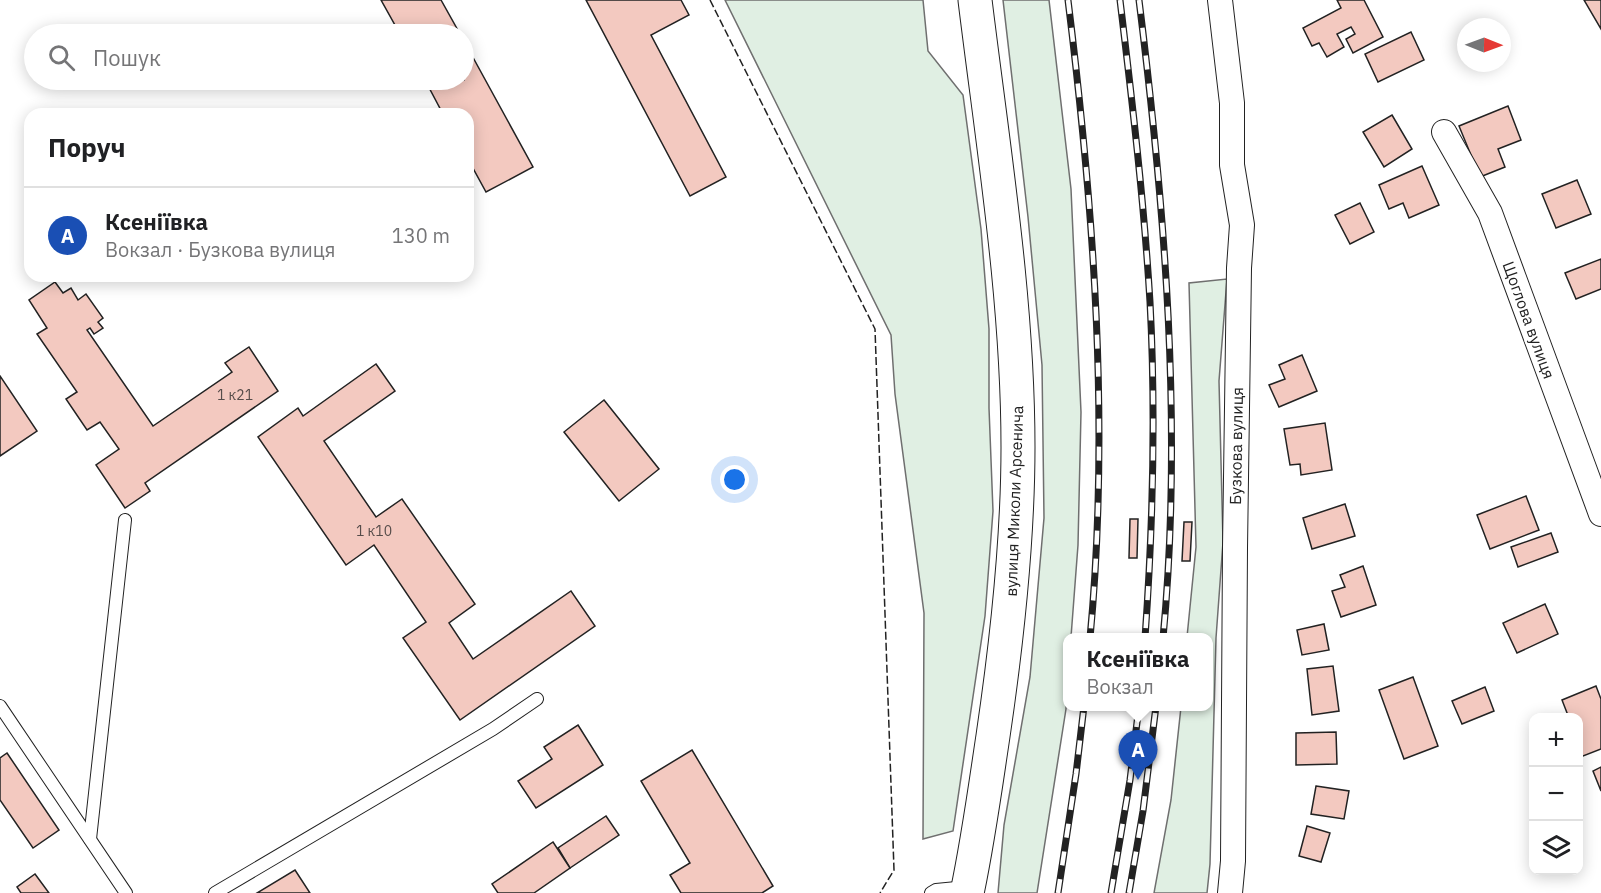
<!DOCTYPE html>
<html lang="uk">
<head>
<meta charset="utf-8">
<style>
  :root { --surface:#fff; --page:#f6f6f6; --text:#202124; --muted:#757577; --line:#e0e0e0; --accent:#111827 }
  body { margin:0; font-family:"IBM Plex Sans",sans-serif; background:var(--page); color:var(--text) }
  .controls { position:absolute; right:18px; bottom:18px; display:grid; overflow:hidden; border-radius:12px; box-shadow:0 3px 15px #0003 }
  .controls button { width:54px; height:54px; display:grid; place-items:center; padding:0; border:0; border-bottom:2px solid var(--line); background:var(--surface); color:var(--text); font:30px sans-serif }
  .compass { position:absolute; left:1457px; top:18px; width:54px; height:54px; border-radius:50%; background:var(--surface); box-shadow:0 3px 15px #0003; rotate:91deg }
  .you { position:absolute; left:735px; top:480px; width:21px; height:21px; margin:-15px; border:4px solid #fff; border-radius:50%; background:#1a73e8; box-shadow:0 0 0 9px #1a73e833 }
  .badge { display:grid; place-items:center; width:39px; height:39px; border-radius:50%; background:var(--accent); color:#fff; font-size:20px; font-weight:700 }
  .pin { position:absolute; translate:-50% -50px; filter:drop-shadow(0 2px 3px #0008) }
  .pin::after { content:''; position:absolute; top:32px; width:21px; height:18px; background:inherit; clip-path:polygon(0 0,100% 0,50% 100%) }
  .popup { position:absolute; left:1063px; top:633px; width:150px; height:78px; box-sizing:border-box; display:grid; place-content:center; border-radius:12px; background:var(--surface); filter:drop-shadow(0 2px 4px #0005); font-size:20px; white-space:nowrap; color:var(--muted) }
  .popup b { font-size:22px; color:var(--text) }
  .popup::after { content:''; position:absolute; left:50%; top:100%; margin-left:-12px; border:12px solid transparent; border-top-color:var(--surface) }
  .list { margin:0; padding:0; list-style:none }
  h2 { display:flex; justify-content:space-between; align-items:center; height:78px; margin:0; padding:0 24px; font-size:26px }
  h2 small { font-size:20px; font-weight:400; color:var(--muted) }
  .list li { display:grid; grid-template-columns:39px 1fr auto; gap:18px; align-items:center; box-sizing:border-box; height:96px; padding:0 24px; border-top:2px solid var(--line) }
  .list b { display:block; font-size:22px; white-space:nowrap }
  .list p { margin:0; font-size:20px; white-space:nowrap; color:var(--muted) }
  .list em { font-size:20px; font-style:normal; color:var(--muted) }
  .icon { flex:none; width:33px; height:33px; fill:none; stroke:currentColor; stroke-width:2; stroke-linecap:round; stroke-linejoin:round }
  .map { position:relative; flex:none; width:1601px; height:893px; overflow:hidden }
  .search { position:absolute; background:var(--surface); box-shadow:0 3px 15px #0003; left:24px; top:24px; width:450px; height:66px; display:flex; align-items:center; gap:15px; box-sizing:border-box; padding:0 21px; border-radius:33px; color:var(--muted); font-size:22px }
  .panel { position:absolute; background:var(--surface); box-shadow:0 3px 15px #0003; left:24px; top:108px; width:450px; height:174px; border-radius:18px }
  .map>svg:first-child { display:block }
  .green { fill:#e0efe3; stroke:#6f6f6f; stroke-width:1.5 }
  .building { fill:#f3c9c0; stroke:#222; stroke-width:1.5 }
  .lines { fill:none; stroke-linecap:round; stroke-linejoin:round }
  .service-casing { stroke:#222; stroke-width:14 }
  .minor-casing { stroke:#222; stroke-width:26 }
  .primary-casing { stroke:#222; stroke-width:35 }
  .service { stroke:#fff; stroke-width:12 }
  .minor { stroke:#fff; stroke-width:24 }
  .primary { stroke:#fff; stroke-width:33 }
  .rail-casing { stroke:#222; stroke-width:7 }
  .rail { stroke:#fff; stroke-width:4.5; stroke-dasharray:14; stroke-linecap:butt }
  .fence { stroke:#222; stroke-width:1.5; stroke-dasharray:8 3; stroke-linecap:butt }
  .labels { text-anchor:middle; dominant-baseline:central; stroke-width:4.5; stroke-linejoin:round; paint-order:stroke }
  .number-label { font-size:14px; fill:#564c4a }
  .street-label { font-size:16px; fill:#222; stroke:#fff }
</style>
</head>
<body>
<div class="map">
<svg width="1601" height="893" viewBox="0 0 1601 893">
  <rect width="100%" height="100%" fill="#fff"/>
  <g class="green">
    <path d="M 725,0 L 923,0 L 928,51 L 963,95 L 981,229 L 989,329 L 989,408 L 993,511 L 985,616 L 953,831 L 923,839 L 924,613 L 895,394 L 891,335 Z"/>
    <path d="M 1003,0 L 1049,0 L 1071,189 L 1081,412 L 1078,545 L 1071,637 L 1068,638 L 1066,709 L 1037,893 L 998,893 L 1004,825 L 1030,677 L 1044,518 L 1042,365 L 1028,217 Z"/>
    <path d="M 1227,279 L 1219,381 L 1223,542 L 1216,638 L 1210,864 L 1207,893 L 1154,893 L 1171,800 L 1181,707 L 1208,706 L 1208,638 L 1187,637 L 1196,547 L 1189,283 Z"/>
  </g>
  <g class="building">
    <path d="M 381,0 L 441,0 L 460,34 L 400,34 Z"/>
    <path d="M 586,0 L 681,0 L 689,15 L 651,35 L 726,177 L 690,196 Z"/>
    <path d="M 1337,0 L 1364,0 L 1383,37 L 1353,53 L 1346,39 L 1355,34 L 1351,27 L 1337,34 L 1344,47 L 1327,57 L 1319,43 L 1312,46 L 1303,28 L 1341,8 Z"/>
    <path d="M 1584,0 L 1601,0 L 1601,29 Z"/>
    <path d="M 1411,32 L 1424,60 L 1378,82 L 1365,54 Z"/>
    <path d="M 464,41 L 533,167 L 486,192 L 468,159 L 468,114 L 443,114 L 425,80 L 464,80 Z"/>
    <path d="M 1508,106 L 1521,140 L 1498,149 L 1505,167 L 1480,177 L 1459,126 Z"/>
    <path d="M 1392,115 L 1412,149 L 1384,167 L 1363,132 Z"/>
    <path d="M 1422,166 L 1439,205 L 1409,218 L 1403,203 L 1389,209 L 1379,185 Z"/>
    <path d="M 1577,180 L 1591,214 L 1556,228 L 1542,194 Z"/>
    <path d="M 1360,203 L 1374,232 L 1350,244 L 1335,215 Z"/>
    <path d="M 1601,259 L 1601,289 L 1576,299 L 1565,273 Z"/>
    <path d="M 55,282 L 63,293 L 71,288 L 78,300 L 86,294 L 103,318 L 98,322 L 103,328 L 94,334 L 90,328 L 87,330 L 153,426 L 232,372 L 225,363 L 249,347 L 278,391 L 145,483 L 150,491 L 125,508 L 96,465 L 119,449 L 100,422 L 87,430 L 66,399 L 77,392 L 37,334 L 47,328 L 29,300 Z"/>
    <path d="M 1302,355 L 1317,391 L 1279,407 L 1269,385 L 1285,379 L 1279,365 Z"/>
    <path d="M 376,364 L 395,391 L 324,441 L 376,517 L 402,499 L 475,604 L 449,623 L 473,659 L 571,591 L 595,626 L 460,720 L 403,638 L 426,622 L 374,545 L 346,565 L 258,437 L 298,408 L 303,416 Z"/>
    <path d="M 0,376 L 37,431 L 0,456 Z"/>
    <path d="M 604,400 L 659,469 L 619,501 L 564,432 Z"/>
    <path d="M 1325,423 L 1332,470 L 1301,475 L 1300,464 L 1290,465 L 1284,429 Z"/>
    <path d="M 1526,496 L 1539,530 L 1490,549 L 1477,515 Z"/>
    <path d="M 1345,504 L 1355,536 L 1312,549 L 1303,518 Z"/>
    <path d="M 1130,519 L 1138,519 L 1137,558 L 1129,558 Z"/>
    <path d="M 1184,522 L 1192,522 L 1190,561 L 1182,561 Z"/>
    <path d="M 1551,533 L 1558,552 L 1518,567 L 1511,547 Z"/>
    <path d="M 1363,566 L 1376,605 L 1341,617 L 1332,591 L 1345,587 L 1340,575 Z"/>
    <path d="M 1545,604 L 1558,634 L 1517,653 L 1503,623 Z"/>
    <path d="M 1324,624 L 1329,650 L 1302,655 L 1297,630 Z"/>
    <path d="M 1333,666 L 1339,711 L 1312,715 L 1307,669 Z"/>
    <path d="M 1413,677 L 1438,746 L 1404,759 L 1379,690 Z"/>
    <path d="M 1596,686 L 1601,699 L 1601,749 L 1578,758 L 1578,718 L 1569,718 L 1562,700 Z"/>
    <path d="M 1485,687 L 1494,711 L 1462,724 L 1452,701 Z"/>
    <path d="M 578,725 L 603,765 L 536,808 L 518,781 L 552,759 L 544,747 Z"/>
    <path d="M 1336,732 L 1337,764 L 1296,765 L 1296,733 Z"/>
    <path d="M 692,750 L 773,886 L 762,893 L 681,893 L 670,875 L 690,863 L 641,781 Z"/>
    <path d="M 7,753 L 59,830 L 33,848 L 0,800 L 0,758 Z"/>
    <path d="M 1601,767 L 1601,791 L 1593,771 Z"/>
    <path d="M 1316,786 L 1349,791 L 1344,819 L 1311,814 Z"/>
    <path d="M 606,816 L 619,835 L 570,868 L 558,848 Z"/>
    <path d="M 1307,826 L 1330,833 L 1321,862 L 1299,856 Z"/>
    <path d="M 553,842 L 570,868 L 534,893 L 498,893 L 492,884 Z"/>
    <path d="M 295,870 L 310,893 L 257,893 Z"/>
    <path d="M 35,874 L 49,893 L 21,893 L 17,887 Z"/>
  </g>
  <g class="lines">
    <defs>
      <g id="service">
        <path d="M 0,706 L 126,893"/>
        <path d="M 90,839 L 125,520"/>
        <path d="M 215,893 L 493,729 L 537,699"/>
        <path d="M 931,893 L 936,890 L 967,887"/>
      </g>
      <g id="minor">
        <path d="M 1220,0 L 1232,103 L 1232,165 L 1242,225 L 1239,268 L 1235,548 L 1233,861 L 1230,893"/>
        <path d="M 1444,132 L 1490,213 L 1601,514"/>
      </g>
      <path id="primary" d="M 967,893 C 978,841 985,789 993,736 C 1007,641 1018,544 1018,447 C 1018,299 993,147 975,0"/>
    </defs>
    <use href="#service" class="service-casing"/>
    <use href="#minor" class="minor-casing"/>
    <use href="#primary" class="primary-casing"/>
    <use href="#service" class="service"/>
    <use href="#minor" class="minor"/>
    <use href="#primary" class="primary"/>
    <defs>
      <g id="rail">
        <path d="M 1068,0 C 1094,211 1110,425 1090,638"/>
        <path d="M 1120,0 C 1132,100 1144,201 1150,302 C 1156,415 1153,525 1145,638"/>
        <path d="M 1139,0 C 1165,209 1183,428 1163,638"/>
        <path d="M 1058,893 L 1076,774 L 1084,706"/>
        <path d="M 1111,893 L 1130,780 L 1139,706"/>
        <path d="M 1129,893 L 1143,811 L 1156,706"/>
      </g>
    </defs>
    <use href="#rail" class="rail-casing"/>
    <use href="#rail" class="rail"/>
    <path class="fence" d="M 710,0 L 875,329 L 894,870 L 880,893"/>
  </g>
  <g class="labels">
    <g class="number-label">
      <text x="235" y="395">1 к21</text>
      <text x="374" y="531">1 к10</text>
    </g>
    <g class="street-label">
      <text transform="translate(1529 320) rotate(70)">Щоглова вулиця</text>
      <text transform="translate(1236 446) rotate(-89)">Бузкова вулиця</text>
      <text transform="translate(1014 501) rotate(-88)">вулиця Миколи Арсенича</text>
    </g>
  </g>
</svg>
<div class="controls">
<button>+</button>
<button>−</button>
<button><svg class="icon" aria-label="layers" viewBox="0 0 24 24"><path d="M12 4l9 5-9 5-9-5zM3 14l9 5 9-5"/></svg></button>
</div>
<svg class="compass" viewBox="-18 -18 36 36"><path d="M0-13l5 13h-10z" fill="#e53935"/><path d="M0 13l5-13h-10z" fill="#757577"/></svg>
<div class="you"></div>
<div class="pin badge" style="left:1138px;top:780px;background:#1a4fb4">A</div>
<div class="popup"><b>Ксеніївка</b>Вокзал</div>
<div class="search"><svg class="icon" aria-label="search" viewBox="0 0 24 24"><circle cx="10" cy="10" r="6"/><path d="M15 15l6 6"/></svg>Пошук</div>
<section class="panel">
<h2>Поруч<small></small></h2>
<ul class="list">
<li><span class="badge" style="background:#1a4fb4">A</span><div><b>Ксеніївка</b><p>Вокзал · Бузкова вулиця</p></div><em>130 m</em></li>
</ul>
</section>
</div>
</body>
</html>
